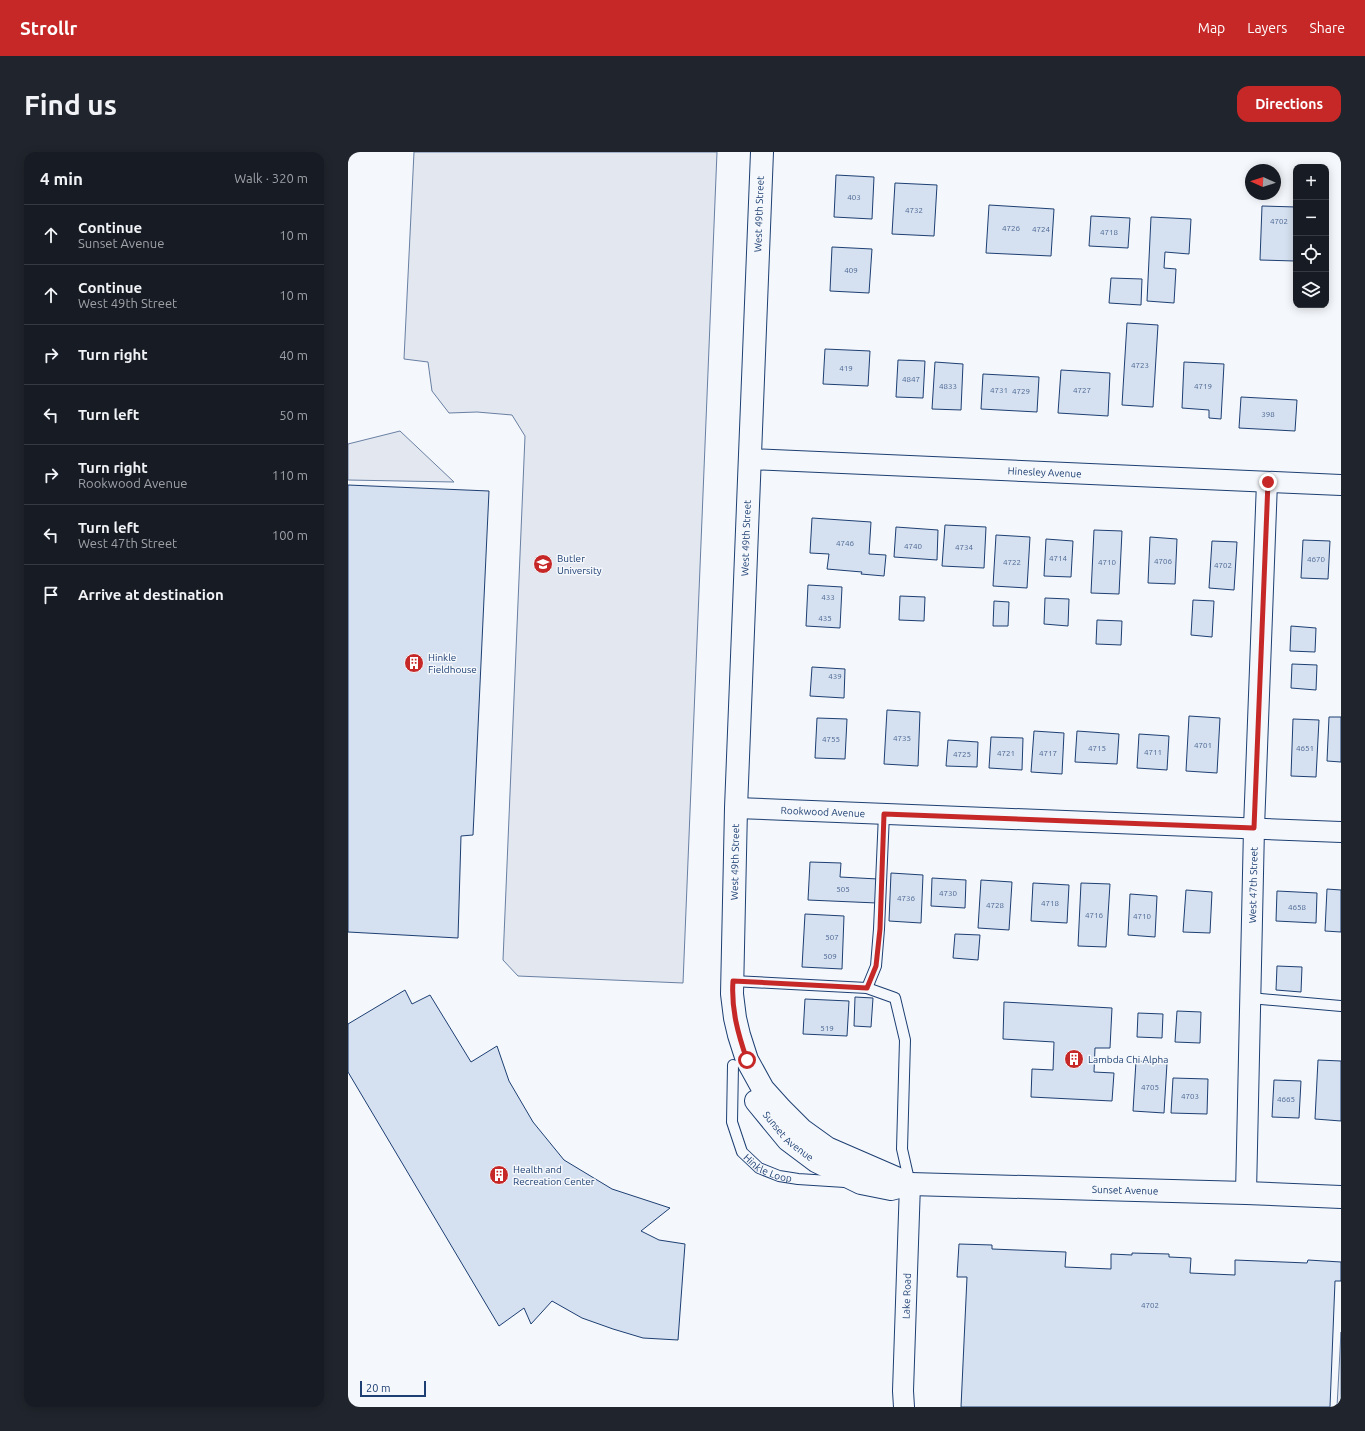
<!DOCTYPE html>
<html lang="en">
<head>
<meta charset="utf-8">
<style>
  :root { --surface:#171b24; --page:#20242c; --text:#f1f3f6; --muted:#9ea1a6; --line:#363941; --accent:#c62828 }
  body { margin:0; font-family:Ubuntu,sans-serif; background:var(--page); color:var(--text) }
  .controls { position:absolute; right:12px; top:12px; display:grid; overflow:hidden; border-radius:8px; box-shadow:0 2px 10px #0003 }
  .controls button { width:36px; height:36px; display:grid; place-items:center; padding:0; border:0; border-bottom:1px solid var(--line); background:var(--surface); color:var(--text); font:20px sans-serif }
  .compass { position:absolute; left:897px; top:12px; width:36px; height:36px; border-radius:50%; background:var(--surface); box-shadow:0 2px 10px #0003; rotate:273deg }
  .scale { position:absolute; left:12px; bottom:10px; width:66px; box-sizing:border-box; padding-left:4px; border:2px solid #1d3f73; border-top:0; font-size:11px; line-height:14px; white-space:nowrap; color:#1d3f73; -webkit-text-stroke:3px #f4f7fb; paint-order:stroke }
  .stop { position:absolute; width:12px; height:12px; margin:-9px; border:3px solid #c62828; border-radius:50%; background:#fff }
  .stop.end { background:#c62828; border-color:#fff; box-shadow:0 1px 4px #0008 }
  .list { margin:0; padding:0; list-style:none }
  h2 { display:flex; justify-content:space-between; align-items:center; height:52px; margin:0; padding:0 16px; font-size:17px }
  h2 small { font-size:13px; font-weight:400; color:var(--muted) }
  .list li { display:grid; grid-template-columns:26px 1fr auto; gap:12px; align-items:center; box-sizing:border-box; height:60px; padding:0 16px; border-top:1px solid var(--line) }
  .list b { display:block; font-size:15px; white-space:nowrap }
  .list p { margin:0; font-size:13px; white-space:nowrap; color:var(--muted) }
  .list em { font-size:13px; font-style:normal; color:var(--muted) }
  .icon { flex:none; width:22px; height:22px; fill:none; stroke:currentColor; stroke-width:2; stroke-linecap:round; stroke-linejoin:round }
  .map { position:relative; flex:none; width:993px; height:1255px; overflow:hidden; border-radius:12px }
  header { display:flex; align-items:center; gap:24px; box-sizing:border-box; height:56px; padding:0 20px; background:var(--accent); color:#fff }
  header strong { font-size:19px }
  nav { display:flex; gap:22px; margin-inline-start:auto; font-size:14px }
  .intro { display:flex; align-items:center; justify-content:space-between; box-sizing:border-box; height:96px; padding:0 24px }
  h1 { margin:0; font-size:28px }
  .button { padding:10px 18px; border-radius:12px; background:var(--accent); color:#fff; font-size:14px; font-weight:700 }
  main { display:flex; gap:24px; padding:0 24px }
  aside { flex:1; background:var(--surface); border-radius:12px; box-shadow:0 2px 10px #0003 }
  .map>svg:first-child { display:block }
  .parking { fill:#e3e8f0; stroke:#687fa3 }
  .building { fill:#d5e0f0; stroke:#1d3f73 }
  .lines { fill:none; stroke-linecap:round; stroke-linejoin:round }
  .service-casing { stroke:#1d3f73; stroke-width:12 }
  .minor-casing { stroke:#1d3f73; stroke-width:22 }
  .tertiary-casing { stroke:#1d3f73; stroke-width:24 }
  .service { stroke:#f4f7fb; stroke-width:10 }
  .minor { stroke:#f4f7fb; stroke-width:20 }
  .tertiary { stroke:#f4f7fb; stroke-width:22 }
  .route { stroke:#c62828; stroke-width:5 }
  .labels { text-anchor:middle; dominant-baseline:central; stroke-width:3; stroke-linejoin:round; paint-order:stroke }
  .number-label { font-size:8px; fill:#4b6792 }
  .street-label { font-size:10px; fill:#1d3f73; stroke:#f4f7fb }
  .poi-label { font-size:10px; fill:#1d3f73; stroke:#f4f7fb; text-anchor:start }
</style>
</head>
<body>
<header>
<strong>Strollr</strong>
<nav><a>Map</a><a>Layers</a><a>Share</a></nav>
</header>
<div class="intro"><h1>Find us</h1><a class="button">Directions</a></div>
<main>
<aside>
<h2>4 min<small>Walk · 320 m</small></h2>
<ul class="list">
<li><svg class="icon" aria-label="ahead" viewBox="0 0 24 24"><path d="M12 20V5M6 11l6-6 6 6"/></svg><div><b>Continue</b><p>Sunset Avenue</p></div><em>10 m</em></li>
<li><svg class="icon" aria-label="ahead" viewBox="0 0 24 24"><path d="M12 20V5M6 11l6-6 6 6"/></svg><div><b>Continue</b><p>West 49th Street</p></div><em>10 m</em></li>
<li><svg class="icon" aria-label="right" viewBox="0 0 24 24"><path d="M7 20v-9h11M14 6l5 5-5 5"/></svg><div><b>Turn right</b></div><em>40 m</em></li>
<li><svg class="icon" aria-label="left" viewBox="0 0 24 24"><path d="M17 20v-9H6M10 6l-5 5 5 5"/></svg><div><b>Turn left</b></div><em>50 m</em></li>
<li><svg class="icon" aria-label="right" viewBox="0 0 24 24"><path d="M7 20v-9h11M14 6l5 5-5 5"/></svg><div><b>Turn right</b><p>Rookwood Avenue</p></div><em>110 m</em></li>
<li><svg class="icon" aria-label="left" viewBox="0 0 24 24"><path d="M17 20v-9H6M10 6l-5 5 5 5"/></svg><div><b>Turn left</b><p>West 47th Street</p></div><em>100 m</em></li>
<li><svg class="icon" aria-label="arrive" viewBox="0 0 24 24"><path d="M6 21V4h12l-3 4 3 4H6"/></svg><div><b>Arrive at destination</b></div></li>
</ul>
</aside>
<div class="map">
<svg width="993" height="1255" viewBox="0 0 993 1255">
  <rect width="100%" height="100%" fill="#f4f7fb"/>
  <g class="parking">
    <path d="M 66,0 L 369,0 L 335,831 L 170,824 L 155,808 L 177,284 L 164,263 L 129,260 L 101,261 L 84,239 L 80,210 L 56,207 Z"/>
    <path d="M 52,279 L 106,330 L 0,328 L 0,292 Z"/>
    <path d="M 993,1180 L 993,1255 L 989,1255 Z"/>
  </g>
  <g class="building">
    <path d="M 488,23 L 526,25 L 524,67 L 486,65 Z"/>
    <path d="M 547,31 L 589,33 L 586,84 L 544,82 Z"/>
    <path d="M 641,53 L 706,57 L 703,104 L 638,101 Z"/>
    <path d="M 914,54 L 948,55 L 947,109 L 912,108 Z"/>
    <path d="M 743,64 L 782,66 L 780,96 L 741,94 Z"/>
    <path d="M 803,65 L 843,67 L 841,102 L 817,100 L 816,116 L 828,117 L 826,151 L 799,149 Z"/>
    <path d="M 484,95 L 524,97 L 521,141 L 482,139 Z"/>
    <path d="M 763,126 L 794,127 L 793,153 L 761,151 Z"/>
    <path d="M 779,171 L 810,173 L 805,255 L 774,253 Z"/>
    <path d="M 477,197 L 522,199 L 520,234 L 475,232 Z"/>
    <path d="M 550,208 L 577,209 L 575,246 L 548,245 Z"/>
    <path d="M 587,210 L 615,212 L 613,258 L 584,257 Z"/>
    <path d="M 836,210 L 876,212 L 873,267 L 861,266 L 861,258 L 834,256 Z"/>
    <path d="M 713,218 L 762,221 L 760,264 L 710,261 Z"/>
    <path d="M 635,222 L 691,225 L 689,260 L 633,257 Z"/>
    <path d="M 893,245 L 949,248 L 947,279 L 891,276 Z"/>
    <path d="M 0,333 L 141,339 L 125,683 L 113,684 L 110,786 L 0,780 Z"/>
    <path d="M 464,366 L 523,370 L 521,402 L 538,403 L 536,424 L 513,422 L 514,420 L 479,417 L 481,402 L 462,401 Z"/>
    <path d="M 597,373 L 638,375 L 636,416 L 594,414 Z"/>
    <path d="M 548,375 L 590,378 L 589,408 L 546,405 Z"/>
    <path d="M 746,378 L 774,379 L 771,442 L 743,441 Z"/>
    <path d="M 648,383 L 682,385 L 679,436 L 645,434 Z"/>
    <path d="M 802,385 L 829,387 L 827,432 L 800,431 Z"/>
    <path d="M 698,387 L 725,389 L 723,425 L 696,424 Z"/>
    <path d="M 955,388 L 982,389 L 980,427 L 953,426 Z"/>
    <path d="M 864,389 L 889,390 L 886,438 L 861,436 Z"/>
    <path d="M 460,433 L 494,435 L 492,476 L 458,474 Z"/>
    <path d="M 552,444 L 577,445 L 576,469 L 551,468 Z"/>
    <path d="M 697,446 L 721,447 L 720,474 L 696,472 Z"/>
    <path d="M 845,448 L 866,449 L 864,485 L 843,483 Z"/>
    <path d="M 646,449 L 661,450 L 660,474 L 645,474 Z"/>
    <path d="M 749,468 L 774,469 L 773,493 L 748,492 Z"/>
    <path d="M 943,474 L 968,476 L 967,500 L 942,499 Z"/>
    <path d="M 944,512 L 969,513 L 968,538 L 943,536 Z"/>
    <path d="M 464,515 L 497,517 L 496,546 L 462,544 Z"/>
    <path d="M 539,558 L 572,560 L 570,614 L 536,612 Z"/>
    <path d="M 841,564 L 872,566 L 869,621 L 838,619 Z"/>
    <path d="M 981,565 L 993,565 L 993,610 L 979,609 Z"/>
    <path d="M 469,566 L 499,567 L 497,607 L 467,606 Z"/>
    <path d="M 945,567 L 971,568 L 968,625 L 943,624 Z"/>
    <path d="M 686,579 L 716,581 L 714,622 L 683,620 Z"/>
    <path d="M 729,579 L 771,582 L 769,612 L 727,610 Z"/>
    <path d="M 791,582 L 821,584 L 819,618 L 789,616 Z"/>
    <path d="M 643,585 L 675,586 L 674,618 L 641,616 Z"/>
    <path d="M 600,588 L 630,590 L 629,615 L 598,614 Z"/>
    <path d="M 462,710 L 493,711 L 492,725 L 530,727 L 529,751 L 460,748 Z"/>
    <path d="M 543,721 L 575,723 L 573,771 L 541,769 Z"/>
    <path d="M 584,726 L 618,728 L 617,756 L 583,754 Z"/>
    <path d="M 633,728 L 664,730 L 661,778 L 630,776 Z"/>
    <path d="M 685,731 L 721,733 L 719,771 L 683,769 Z"/>
    <path d="M 733,731 L 762,732 L 758,795 L 730,794 Z"/>
    <path d="M 979,737 L 993,738 L 993,780 L 977,779 Z"/>
    <path d="M 838,738 L 864,740 L 862,781 L 835,780 Z"/>
    <path d="M 929,739 L 969,741 L 968,771 L 928,769 Z"/>
    <path d="M 782,742 L 809,744 L 807,785 L 780,783 Z"/>
    <path d="M 457,762 L 496,764 L 494,817 L 454,815 Z"/>
    <path d="M 607,782 L 632,783 L 630,808 L 605,806 Z"/>
    <path d="M 929,814 L 954,815 L 953,840 L 928,838 Z"/>
    <path d="M 57,838 L 64,852 L 82,843 L 123,910 L 149,894 L 161,929 L 185,970 L 216,1008 L 264,1037 L 322,1056 L 293,1079 L 311,1088 L 337,1092 L 330,1188 L 295,1186 L 265,1177 L 234,1166 L 204,1149 L 183,1172 L 176,1156 L 151,1174 L 0,920 L 0,872 Z"/>
    <path d="M 507,845 L 525,846 L 523,875 L 506,874 Z"/>
    <path d="M 457,847 L 501,849 L 499,884 L 455,882 Z"/>
    <path d="M 656,850 L 764,856 L 762,896 L 747,896 L 746,920 L 766,921 L 764,949 L 683,945 L 684,917 L 705,918 L 706,890 L 655,887 Z"/>
    <path d="M 829,859 L 853,860 L 852,891 L 827,890 Z"/>
    <path d="M 790,861 L 815,862 L 814,886 L 789,885 Z"/>
    <path d="M 970,908 L 993,909 L 993,969 L 967,967 Z"/>
    <path d="M 788,909 L 819,911 L 816,961 L 785,959 Z"/>
    <path d="M 825,926 L 860,927 L 859,962 L 823,961 Z"/>
    <path d="M 926,928 L 953,929 L 951,966 L 924,965 Z"/>
    <path d="M 611,1092 L 644,1093 L 644,1097 L 718,1100 L 717,1115 L 763,1117 L 763,1102 L 784,1103 L 784,1101 L 821,1102 L 821,1105 L 843,1106 L 842,1121 L 887,1123 L 887,1108 L 959,1111 L 960,1108 L 993,1110 L 993,1129 L 987,1129 L 982,1255 L 613,1255 L 619,1125 L 609,1125 Z"/>
  </g>
  <g class="lines">
    <defs>
      <g id="service">
        <path d="M 385,829 L 519,836 L 547,846 L 557,888 L 554,997 L 562,1032"/>
        <path d="M 519,836 L 528,814 L 531,777 L 536,662"/>
        <path d="M 902,846 L 993,854"/>
        <path id="s1" d="M 385,913 L 384,970 L 394,1000 L 411,1016 L 431,1024 L 450,1027 L 497,1030"/>
      </g>
      <g id="minor">
        <path id="s2" d="M 401,307 L 993,333"/>
        <path id="s3" d="M 388,656 L 993,680"/>
        <path id="s4" d="M 898,1041 L 906,676 L 919,330"/>
        <path id="s5" d="M 556,1255 L 555,1239 L 562,1032"/>
      </g>
      <g id="tertiary">
        <path d="M 414,0 L 388,656 L 384,842 L 387,866 L 391,883 L 399,908 L 415,937 L 433,957 L 454,978 L 479,996 L 562,1032"/>
        <path id="s6" d="M 408,949 L 440,988 L 468,1009 L 513,1031 L 543,1037 L 562,1032 L 898,1041 L 993,1045"/>
      </g>
    </defs>
    <use href="#service" class="service-casing"/>
    <use href="#minor" class="minor-casing"/>
    <use href="#tertiary" class="tertiary-casing"/>
    <use href="#service" class="service"/>
    <use href="#minor" class="minor"/>
    <use href="#tertiary" class="tertiary"/>
  </g>
  <g class="lines">
    <path class="route" d="M 399,908 C 390,882 383,857 385,829 L 519,836 L 528,814 L 532,777 L 536,662 L 906,676 L 920,330"/>
  </g>
  <defs>
    <symbol id="university-disc" viewBox="-11 -11 22 22"><circle r="9.5" fill="#c62828" stroke="#f4f7fb"/><path d="M0-5L7-2L0 1L-7-2ZM-4 1L0 2.5L4 1V4Q0 6-4 4Z" fill="#fff"/></symbol>
    <symbol id="building-disc" viewBox="-11 -11 22 22"><circle r="9.5" fill="#c62828" stroke="#f4f7fb"/><path d="M-4-6H4V6H1V3H-1V6H-4ZM-2.5-4.3h1.7v1.8h-1.7ZM.8-4.3h1.7v1.8H.8ZM-2.5-1h1.7V.8h-1.7ZM.8-1h1.7V.8H.8Z" fill="#fff"/></symbol>
  </defs>
  <g fill-rule="evenodd">
    <use href="#university-disc" x="184" y="401" width="22" height="22"/>
    <use href="#building-disc" x="55" y="500" width="22" height="22"/>
    <use href="#building-disc" x="715" y="896" width="22" height="22"/>
    <use href="#building-disc" x="140" y="1012" width="22" height="22"/>
  </g>
  <g class="labels">
    <g class="number-label">
      <text x="506" y="45">403</text>
      <text x="566" y="58">4732</text>
      <text x="931" y="69">4702</text>
      <text x="663" y="76">4726</text>
      <text x="693" y="77">4724</text>
      <text x="761" y="80">4718</text>
      <text x="503" y="118">409</text>
      <text x="792" y="213">4723</text>
      <text x="498" y="216">419</text>
      <text x="563" y="227">4847</text>
      <text x="600" y="234">4833</text>
      <text x="855" y="234">4719</text>
      <text x="651" y="238">4731</text>
      <text x="734" y="238">4727</text>
      <text x="673" y="239">4729</text>
      <text x="920" y="262">398</text>
      <text x="497" y="391">4746</text>
      <text x="565" y="394">4740</text>
      <text x="616" y="395">4734</text>
      <text x="710" y="406">4714</text>
      <text x="968" y="407">4670</text>
      <text x="815" y="409">4706</text>
      <text x="664" y="410">4722</text>
      <text x="759" y="410">4710</text>
      <text x="875" y="413">4702</text>
      <text x="480" y="445">433</text>
      <text x="477" y="466">435</text>
      <text x="487" y="524">439</text>
      <text x="554" y="586">4735</text>
      <text x="483" y="587">4755</text>
      <text x="855" y="593">4701</text>
      <text x="749" y="596">4715</text>
      <text x="957" y="596">4651</text>
      <text x="805" y="600">4711</text>
      <text x="658" y="601">4721</text>
      <text x="700" y="601">4717</text>
      <text x="614" y="602">4725</text>
      <text x="495" y="737">505</text>
      <text x="600" y="741">4730</text>
      <text x="558" y="746">4736</text>
      <text x="702" y="751">4718</text>
      <text x="647" y="753">4728</text>
      <text x="949" y="755">4658</text>
      <text x="746" y="763">4716</text>
      <text x="794" y="764">4710</text>
      <text x="484" y="785">507</text>
      <text x="482" y="804">509</text>
      <text x="479" y="876">519</text>
      <text x="802" y="935">4705</text>
      <text x="842" y="944">4703</text>
      <text x="938" y="947">4665</text>
      <text x="802" y="1153">4702</text>
    </g>
    <g class="street-label">
      <text transform="translate(411 62) rotate(-88)">West 49th Street</text>
      <text stroke="none"><textPath href="#s2" startOffset="296">Hinesley Avenue</textPath></text>
      <text transform="translate(398 386) rotate(-88)">West 49th Street</text>
      <text stroke="none"><textPath href="#s3" startOffset="87">Rookwood Avenue</textPath></text>
      <text transform="translate(387 710) rotate(-89)">West 49th Street</text>
      <text stroke="none"><textPath href="#s4" startOffset="308">West 47th Street</textPath></text>
      <text stroke="none"><textPath href="#s6" startOffset="48">Sunset Avenue</textPath></text>
      <text stroke="none"><textPath href="#s1" startOffset="120">Hinkle Loop</textPath></text>
      <text stroke="none"><textPath href="#s6" startOffset="401">Sunset Avenue</textPath></text>
      <text stroke="none"><textPath href="#s5" startOffset="111">Lake Road</textPath></text>
    </g>
    <g class="poi-label">
      <text x="209" y="406">Butler<tspan x="209" dy="12">University</tspan></text>
      <text x="80" y="505">Hinkle<tspan x="80" dy="12">Fieldhouse</tspan></text>
      <text x="740" y="907">Lambda Chi Alpha</text>
      <text x="165" y="1017">Health and<tspan x="165" dy="12">Recreation Center</tspan></text>
    </g>
  </g>
</svg>
<div class="controls">
<button>+</button>
<button>−</button>
<button><svg class="icon" aria-label="locate" viewBox="0 0 24 24"><circle cx="12" cy="12" r="6"/><path d="M12 2v4M12 18v4M2 12h4M18 12h4"/></svg></button>
<button><svg class="icon" aria-label="layers" viewBox="0 0 24 24"><path d="M12 4l9 5-9 5-9-5zM3 14l9 5 9-5"/></svg></button>
</div>
<svg class="compass" viewBox="-18 -18 36 36"><path d="M0-13l5 13h-10z" fill="#e53935"/><path d="M0 13l5-13h-10z" fill="#9ea1a6"/></svg>
<div class="scale">20 m</div>
<div class="stop" style="left:399px;top:908px"></div>
<div class="stop end" style="left:920px;top:330px"></div>
</div>
</main>
</body>
</html>
